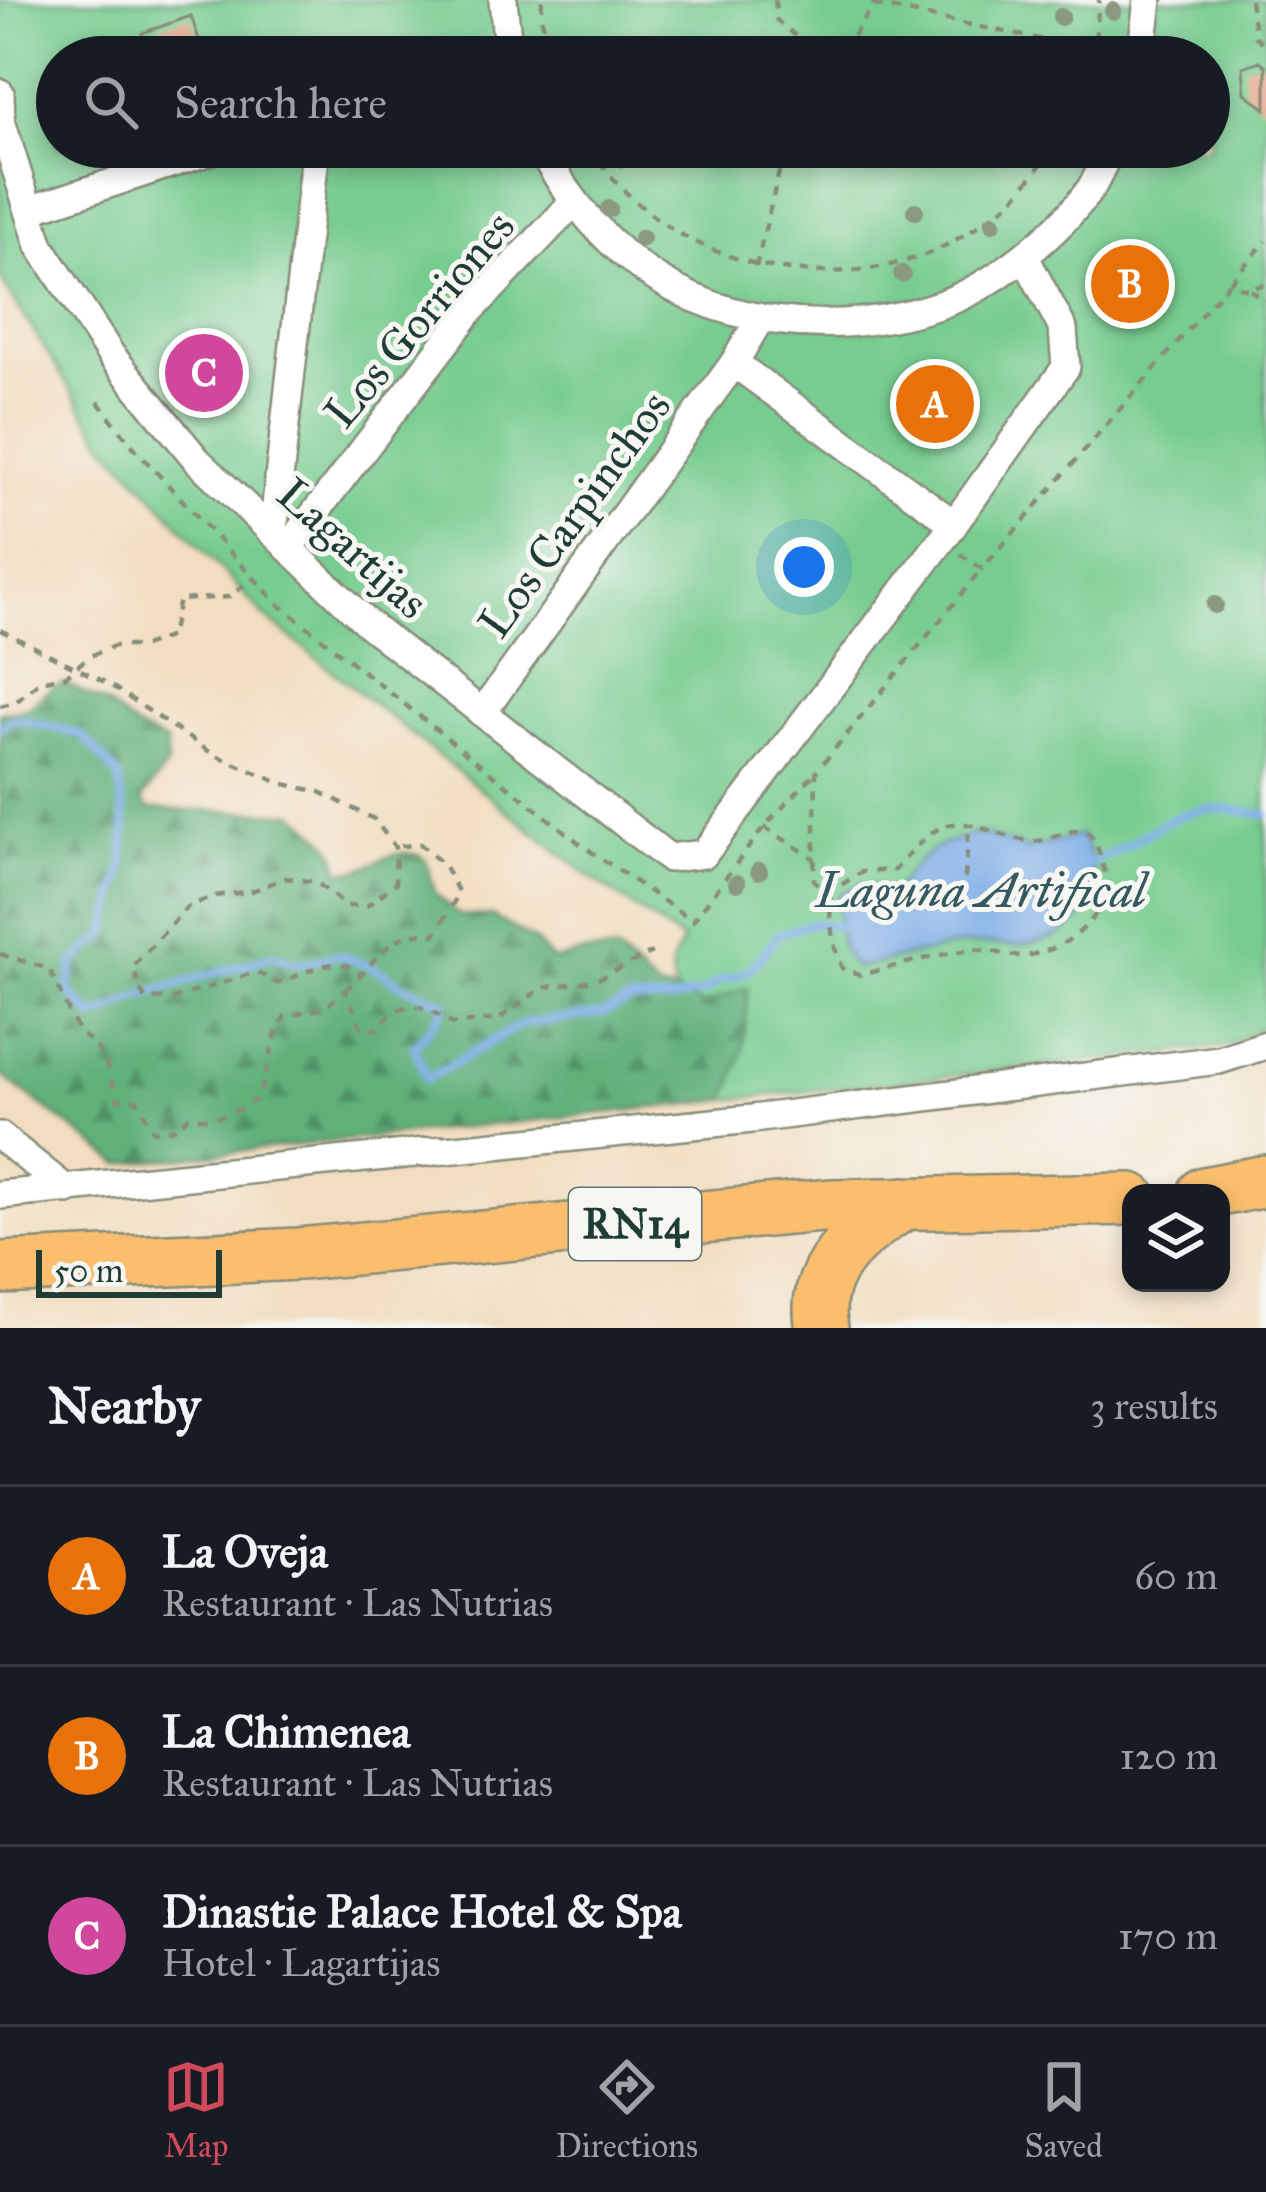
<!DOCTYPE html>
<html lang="en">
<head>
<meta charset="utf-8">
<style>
  :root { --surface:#171b24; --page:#20242c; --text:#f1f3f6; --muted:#9ea1a6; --line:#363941; --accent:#d1495b }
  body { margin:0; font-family:"IM FELL Great Primer",serif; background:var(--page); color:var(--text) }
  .controls { position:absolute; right:36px; bottom:36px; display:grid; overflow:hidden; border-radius:24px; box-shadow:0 6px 18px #0003 }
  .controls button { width:108px; height:108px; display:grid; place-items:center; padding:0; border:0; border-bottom:3px solid var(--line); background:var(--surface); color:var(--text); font:60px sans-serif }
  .scale { position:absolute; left:36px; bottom:30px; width:186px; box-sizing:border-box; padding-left:12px; border:6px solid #1f3d34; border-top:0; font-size:33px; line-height:42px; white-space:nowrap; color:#1f3d34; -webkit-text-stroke:9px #f6f6f2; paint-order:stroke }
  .you { position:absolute; left:804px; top:567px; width:42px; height:42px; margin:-30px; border:9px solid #fff; border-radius:50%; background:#1a73e8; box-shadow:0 0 0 18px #1a73e833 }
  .badge { display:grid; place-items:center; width:78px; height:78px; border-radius:50%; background:var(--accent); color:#fff; font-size:39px; font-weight:700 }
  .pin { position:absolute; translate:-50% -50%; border:6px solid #fff; box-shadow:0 3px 12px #0006 }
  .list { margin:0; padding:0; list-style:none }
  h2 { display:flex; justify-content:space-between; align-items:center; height:156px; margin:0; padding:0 48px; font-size:51px }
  h2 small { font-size:39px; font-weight:400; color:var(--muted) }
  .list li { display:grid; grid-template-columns:78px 1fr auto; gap:36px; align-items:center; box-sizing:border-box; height:180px; padding:0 48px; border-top:3px solid var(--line) }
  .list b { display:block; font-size:45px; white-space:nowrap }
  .list p { margin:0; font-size:39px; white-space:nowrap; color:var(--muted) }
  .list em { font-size:39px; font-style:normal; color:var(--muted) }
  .icon { flex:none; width:66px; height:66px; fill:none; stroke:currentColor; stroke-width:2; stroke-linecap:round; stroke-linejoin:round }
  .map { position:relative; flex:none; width:1266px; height:1328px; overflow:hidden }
  .search { position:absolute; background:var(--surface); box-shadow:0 6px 18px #0003; left:36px; right:36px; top:36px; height:132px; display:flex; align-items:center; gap:30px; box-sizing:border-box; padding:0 42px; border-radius:66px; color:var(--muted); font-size:45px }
  .sheet { height:696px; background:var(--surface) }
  nav { display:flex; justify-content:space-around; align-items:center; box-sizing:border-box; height:168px; border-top:3px solid var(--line); background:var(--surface); font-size:33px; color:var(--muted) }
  nav a { display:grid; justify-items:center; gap:6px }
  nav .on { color:var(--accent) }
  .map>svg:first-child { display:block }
  .forest { fill:url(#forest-firs); stroke:#407657; stroke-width:3 }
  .park { fill:#77cc90; stroke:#4b8462; stroke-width:3; fill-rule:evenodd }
  .water { fill:#7cace7; stroke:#4e748e; stroke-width:3 }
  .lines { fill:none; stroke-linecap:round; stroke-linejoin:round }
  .stream { stroke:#7cace7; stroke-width:8 }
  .building { fill:#e8a187 }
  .street-casing { stroke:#888d7a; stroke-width:32 }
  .highway-casing { stroke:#888d7a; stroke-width:56 }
  .path { stroke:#888d7a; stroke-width:4.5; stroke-dasharray:9 9; stroke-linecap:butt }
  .street { stroke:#fff; stroke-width:27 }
  .highway { stroke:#fabe6e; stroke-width:51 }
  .tree { fill:#8a9980 }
  .labels { text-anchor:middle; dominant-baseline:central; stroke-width:10; stroke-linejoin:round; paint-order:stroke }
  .shield { fill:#f6f6f2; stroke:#60746d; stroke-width:3 }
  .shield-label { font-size:42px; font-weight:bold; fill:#1f3d34 }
  .street-label { font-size:45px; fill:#1f3d34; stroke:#f6f6f2 }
  .water-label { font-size:48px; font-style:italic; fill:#365961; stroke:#f6f6f2 }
</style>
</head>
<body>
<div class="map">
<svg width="1266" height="1328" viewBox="0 0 1266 1328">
  <defs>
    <pattern id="forest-firs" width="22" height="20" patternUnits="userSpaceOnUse" patternTransform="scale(3)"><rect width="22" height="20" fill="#61b07a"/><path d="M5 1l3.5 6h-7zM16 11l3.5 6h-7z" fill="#4f9065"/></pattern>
  </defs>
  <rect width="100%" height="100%" fill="#f6f6f2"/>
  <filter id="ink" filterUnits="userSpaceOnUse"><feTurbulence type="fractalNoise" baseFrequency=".00833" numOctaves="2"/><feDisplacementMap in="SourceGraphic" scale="24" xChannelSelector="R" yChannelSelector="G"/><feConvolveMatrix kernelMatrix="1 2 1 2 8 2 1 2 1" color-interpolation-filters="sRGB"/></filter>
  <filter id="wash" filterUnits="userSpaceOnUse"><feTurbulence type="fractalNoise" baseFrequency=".004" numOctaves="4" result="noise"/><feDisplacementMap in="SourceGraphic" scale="48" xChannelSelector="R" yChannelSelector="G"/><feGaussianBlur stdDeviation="2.7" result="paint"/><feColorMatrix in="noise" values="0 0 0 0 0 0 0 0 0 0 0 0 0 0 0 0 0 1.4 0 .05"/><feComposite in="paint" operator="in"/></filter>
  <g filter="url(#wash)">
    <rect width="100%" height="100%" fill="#f2ddc0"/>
    <path class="forest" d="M 64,683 L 108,705 L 135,728 L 166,742 L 167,765 L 142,800 L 148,809 L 295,813 L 326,840 L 336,853 L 339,869 C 367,878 386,847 415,854 C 435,859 427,881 437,895 C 443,902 452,909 459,915 L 492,916 L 535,941 L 551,959 L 559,960 L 584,952 L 617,952 L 659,990 L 676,992 L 703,1005 L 748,987 L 743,1051 L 726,1100 L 120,1164 L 0,1074 L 0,712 C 42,713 34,691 64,683 Z"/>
    <path class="park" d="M 0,0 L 1266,0 L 1266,1025 L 1228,1046 L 726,1100 L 743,1050 L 748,987 L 703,1005 L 676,992 C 668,970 671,960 683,941 L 586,874 L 264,616 L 104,442 L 0,278 ZM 57,57 L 1209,57 L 1209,147 L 57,147 Z"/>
    <path class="water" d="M 979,833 L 1028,849 L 1081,835 C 1113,893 1085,939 1020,945 C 1002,946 983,942 964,945 C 928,950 891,960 855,968 C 836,949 838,920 838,895 L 863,883 L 894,891 C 923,852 932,846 979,833 Z"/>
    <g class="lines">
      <g class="stream">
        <path d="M 0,727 L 14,718 L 82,735 L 119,777 L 125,822 L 123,867 L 106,935 L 74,962 L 68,990 L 94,1018 L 140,996 L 272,956 L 301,964 L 338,955 L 371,966 L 404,986 L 445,1003 L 437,1020 L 414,1046 L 427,1079 L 522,1024 L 603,1014 L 631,1001 L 670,1001 L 704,992 L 718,982 L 749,971 L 779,934 L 812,923 L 838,926"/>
        <path d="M 1093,862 C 1170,829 1173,795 1266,815"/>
      </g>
    </g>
    <g id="blocks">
      <g class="building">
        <path d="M 191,16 L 202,48 L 176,57 L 150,57 L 142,33 Z"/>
        <path d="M 110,41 L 115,54 L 129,49 L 132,57 L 69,57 Z"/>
        <path d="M 1260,61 L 1266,66 L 1266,109 L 1245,93 L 1243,67 Z"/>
      </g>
    </g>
  </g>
  <g filter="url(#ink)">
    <use href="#blocks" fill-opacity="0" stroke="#888d7a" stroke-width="3"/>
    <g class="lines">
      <defs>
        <g id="street">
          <path d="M 503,0 L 509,57"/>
          <path d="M 1141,57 L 1148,0"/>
          <path d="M 0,93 L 1,121 L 40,246 L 111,355 L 197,460 L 367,623 L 669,858 L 704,854 L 954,524 L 1066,367 L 1063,329 L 1025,257"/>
          <path d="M 539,147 C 563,187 587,222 623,253 C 707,328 838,340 942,304 C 994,286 1059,233 1091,188 C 1099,176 1104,160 1111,147"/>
          <path d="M 29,210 L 222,147"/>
          <path d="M 760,319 L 734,363 L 954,524"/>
          <path d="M 273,533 L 316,147"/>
          <path d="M 288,548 L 469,312 L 573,203"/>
          <path d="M 482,713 L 734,363"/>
          <path d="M 0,1136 L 67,1190"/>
          <path d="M 0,1195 L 752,1119 L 1219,1060 L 1266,1045"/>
        </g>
        <g id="highway">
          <path d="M 1204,1193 L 1266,1181"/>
          <path d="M 0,1268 L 299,1254 L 832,1205 L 1131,1199"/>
          <path d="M 822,1328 C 809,1268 860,1231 905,1203"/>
        </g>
      </defs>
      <use href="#street" class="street-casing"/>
      <use href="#highway" class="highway-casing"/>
      <g class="path">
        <path d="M 542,0 L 541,16 L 551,57"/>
        <path d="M 775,0 L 777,21 L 809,46 L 851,39 L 874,5 L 873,0"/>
        <path d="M 1250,0 L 1256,37 L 1266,45"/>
        <path d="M 874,5 L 1097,51"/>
        <path d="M 1094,57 L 1099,0"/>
        <path d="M 590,147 C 660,260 808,299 930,253 C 950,245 991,219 1008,204 C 1025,188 1040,165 1054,147"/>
        <path d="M 756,267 L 785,147"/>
        <path d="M 1230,282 L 1266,241"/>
        <path d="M 1250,290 L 1266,300"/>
        <path d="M 98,402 L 136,450 L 276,602 L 583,846 L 693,921 L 764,827 L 816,772"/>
        <path d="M 960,554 L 982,569 L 1228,284 L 1250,290 L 1266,283"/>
        <path d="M 0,630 L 107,683 L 213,754 L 280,783 L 320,792 L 374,819 L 395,847 L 396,883 L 367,906 L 346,906 L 316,882 L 285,878 L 252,891 L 215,896 L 187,907 L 134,966 L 138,988 L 146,999 L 176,998 L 256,972 L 277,983 C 305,975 340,949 362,976"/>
        <path d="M 0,706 L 16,702 L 40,681 L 66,676 L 88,657 L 114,646 L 144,646 L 171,636 L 179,600 L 229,597 L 254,578"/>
        <path d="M 764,827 L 815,859"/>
        <path d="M 831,891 C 829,918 831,943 842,968 L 860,975 C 897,966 933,955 970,950 C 989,947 1007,958 1025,956 C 1067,950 1103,921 1109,880 C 1101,867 1100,846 1091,836 C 1078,822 1054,840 1038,841 C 1011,843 978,821 954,824 C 930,826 910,854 895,870 L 862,872 L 831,891 L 814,881 L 816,772 L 982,569"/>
        <path d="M 951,900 L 963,902 L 969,827"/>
        <path d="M 0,954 L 49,969 L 79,1033 L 94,1043 L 106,1064 L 118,1100 L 137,1100 L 153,1131 L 174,1129 L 189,1116 C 215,1123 237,1112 259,1098 L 277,1030 L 285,1016 L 325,1008 L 345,990 L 362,1029 L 378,1029 C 402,996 423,1003 452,1024 L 499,1019 L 542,988 L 596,980 L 652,952"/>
        <path d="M 345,990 C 376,964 390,926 435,935 L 459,893 L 444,865 L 420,844 L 395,847"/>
      </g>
      <use href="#street" class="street"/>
      <use href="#highway" class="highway"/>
    </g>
    <g class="tree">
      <circle cx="1113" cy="11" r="9"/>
      <circle cx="1061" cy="17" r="9"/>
      <circle cx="529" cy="41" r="9"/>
      <circle cx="623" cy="159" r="9"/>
      <circle cx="609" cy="209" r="9"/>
      <circle cx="915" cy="211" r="9"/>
      <circle cx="993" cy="223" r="9"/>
      <circle cx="642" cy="238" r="9"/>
      <circle cx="902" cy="274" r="9"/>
      <circle cx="1215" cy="605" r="9"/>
      <circle cx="759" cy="871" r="9"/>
      <circle cx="737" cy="883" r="9"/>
    </g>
  </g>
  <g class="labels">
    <rect class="shield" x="569" y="1188" width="132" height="72" rx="9"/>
    <g class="shield-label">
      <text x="635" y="1224">RN14</text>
    </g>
    <g class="street-label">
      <text transform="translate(419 319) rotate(-50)">Los Gorriones</text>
      <text transform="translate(574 514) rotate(-54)">Los Carpinchos</text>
      <text transform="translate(353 548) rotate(42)">Lagartijas</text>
    </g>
    <g class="water-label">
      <text x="981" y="890">Laguna Artifical</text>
    </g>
  </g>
</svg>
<div class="controls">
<button><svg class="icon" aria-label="layers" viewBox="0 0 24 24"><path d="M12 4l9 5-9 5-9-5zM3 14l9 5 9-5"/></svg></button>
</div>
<div class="scale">50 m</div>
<div class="you"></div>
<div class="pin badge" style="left:935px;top:404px;background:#e8710a">A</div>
<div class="pin badge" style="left:1130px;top:284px;background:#e8710a">B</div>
<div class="pin badge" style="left:204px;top:373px;background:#d1479c">C</div>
<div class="search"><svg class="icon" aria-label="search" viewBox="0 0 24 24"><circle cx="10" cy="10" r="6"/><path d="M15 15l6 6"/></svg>Search here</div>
</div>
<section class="sheet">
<h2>Nearby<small>3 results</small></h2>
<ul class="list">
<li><span class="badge" style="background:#e8710a">A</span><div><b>La Oveja</b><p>Restaurant · Las Nutrias</p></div><em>60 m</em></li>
<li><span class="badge" style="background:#e8710a">B</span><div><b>La Chimenea</b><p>Restaurant · Las Nutrias</p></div><em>120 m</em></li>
<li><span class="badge" style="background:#d1479c">C</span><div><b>Dinastie Palace Hotel &amp; Spa</b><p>Hotel · Lagartijas</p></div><em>170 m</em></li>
</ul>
</section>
<nav>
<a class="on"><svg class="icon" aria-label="map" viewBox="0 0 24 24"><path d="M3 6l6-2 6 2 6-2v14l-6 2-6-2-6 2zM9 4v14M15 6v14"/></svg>Map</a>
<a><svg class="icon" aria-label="directions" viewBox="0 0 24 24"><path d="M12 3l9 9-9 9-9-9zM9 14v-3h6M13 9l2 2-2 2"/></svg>Directions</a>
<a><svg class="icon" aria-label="saved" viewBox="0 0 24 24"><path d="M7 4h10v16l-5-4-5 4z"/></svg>Saved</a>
</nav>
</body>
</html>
